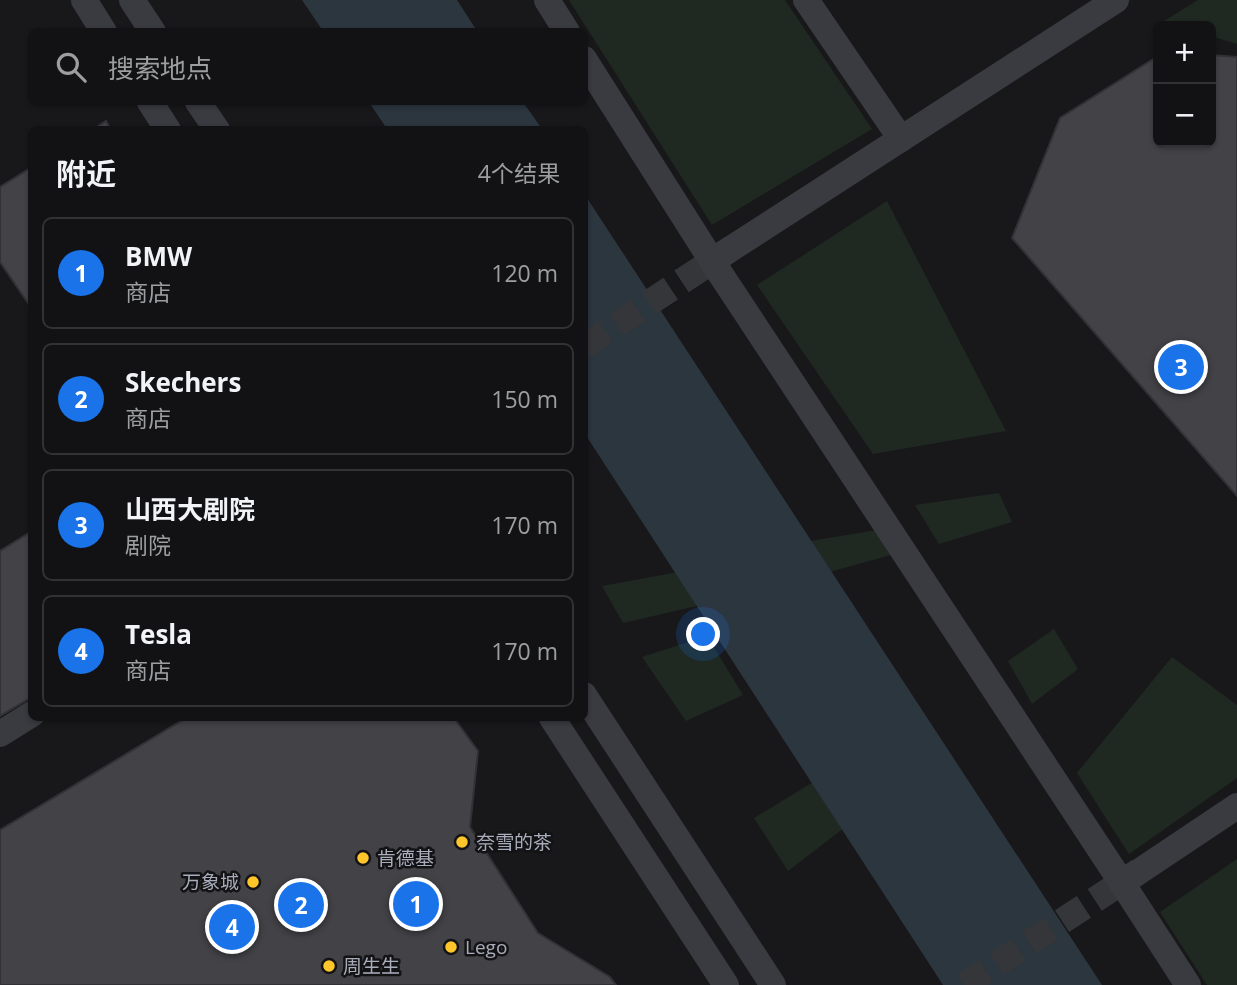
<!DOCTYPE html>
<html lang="zh">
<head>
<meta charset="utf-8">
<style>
  :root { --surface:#121214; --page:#1b1b1d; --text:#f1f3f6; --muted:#9c9ea0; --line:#313234; --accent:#1a73e8 }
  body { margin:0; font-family:"Open Sans","Noto Sans SC",sans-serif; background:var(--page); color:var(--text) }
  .controls { position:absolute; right:21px; top:21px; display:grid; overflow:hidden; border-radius:10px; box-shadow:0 2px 5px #0004 }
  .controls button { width:63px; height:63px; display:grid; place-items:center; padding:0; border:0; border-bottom:2px solid var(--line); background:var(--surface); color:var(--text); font:35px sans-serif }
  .you { position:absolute; left:704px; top:635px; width:24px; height:24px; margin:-18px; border:5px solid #fff; border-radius:50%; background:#1a73e8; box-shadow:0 0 0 10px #1a73e833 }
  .badge { display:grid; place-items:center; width:46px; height:46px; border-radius:50%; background:var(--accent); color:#fff; font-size:23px; font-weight:700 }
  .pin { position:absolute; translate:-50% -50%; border:4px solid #fff; box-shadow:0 2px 7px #0006 }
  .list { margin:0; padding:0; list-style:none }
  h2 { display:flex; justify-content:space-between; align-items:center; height:91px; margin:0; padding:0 28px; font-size:30px }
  h2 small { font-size:23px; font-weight:400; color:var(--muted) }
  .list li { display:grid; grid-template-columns:46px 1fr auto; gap:21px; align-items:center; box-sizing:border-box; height:112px; margin:0 14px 14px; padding:0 14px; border:2px solid var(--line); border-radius:10px }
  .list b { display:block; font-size:26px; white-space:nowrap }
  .list p { margin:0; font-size:23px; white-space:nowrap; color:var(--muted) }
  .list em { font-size:23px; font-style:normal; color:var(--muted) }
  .icon { flex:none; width:38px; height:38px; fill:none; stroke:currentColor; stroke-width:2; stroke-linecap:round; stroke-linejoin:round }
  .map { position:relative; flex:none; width:1237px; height:985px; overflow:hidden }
  .search { position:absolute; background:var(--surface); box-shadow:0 2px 5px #0004; left:28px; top:28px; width:560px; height:77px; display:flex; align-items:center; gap:18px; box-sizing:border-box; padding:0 24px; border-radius:10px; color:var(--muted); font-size:26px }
  .panel { position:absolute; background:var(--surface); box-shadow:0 2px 5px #0004; left:28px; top:126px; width:560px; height:595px; border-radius:10px }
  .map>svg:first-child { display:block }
  .green { fill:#1f2921 }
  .water { fill:#2c363f }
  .building { fill:#424247; stroke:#323236; stroke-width:2 }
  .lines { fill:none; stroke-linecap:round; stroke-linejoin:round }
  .minor-tunnel { stroke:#35363a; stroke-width:26; stroke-dasharray:26 13; stroke-linecap:butt }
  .minor { stroke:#3a3b41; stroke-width:26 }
  .poi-dot { fill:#ffc62b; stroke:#131315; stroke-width:2.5 }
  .labels { text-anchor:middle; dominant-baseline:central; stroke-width:5; stroke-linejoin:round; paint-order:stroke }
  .poi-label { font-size:19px; fill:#a9adbb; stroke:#131315; text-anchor:start }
</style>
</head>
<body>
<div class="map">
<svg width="1237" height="985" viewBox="0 0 1237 985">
  <rect width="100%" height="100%" fill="#18181a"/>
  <g class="green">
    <path d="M 569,0 L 785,0 L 872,129 L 712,225 Z"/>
    <path d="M 1198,0 L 1237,0 L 1237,44 L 1211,36 L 1211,26 L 1179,26 L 1164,21 Z"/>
    <path d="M 887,201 L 1006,431 L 873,454 L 757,285 Z"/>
    <path d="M 999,493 L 1012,522 L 939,544 L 915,505 Z"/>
    <path d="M 877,530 L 891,555 L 753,593 L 623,623 L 602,586 L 755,558 L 756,550 Z"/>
    <path d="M 1054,629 L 1078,669 L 1032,704 L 1008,661 Z"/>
    <path d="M 707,636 L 743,695 L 686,721 L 642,657 Z"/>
    <path d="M 1172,657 L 1237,705 L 1237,778 L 1129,854 L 1077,773 Z"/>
    <path d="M 897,731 L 922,768 L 788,871 L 754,818 Z"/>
    <path d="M 1237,859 L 1237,985 L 1207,985 L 1160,912 Z"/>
  </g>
  <g class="water">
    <path d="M 302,0 L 457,0 L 477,31 L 323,31 Z"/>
    <path d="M 369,102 L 523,102 L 542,129 L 387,129 Z"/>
    <path d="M 585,195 L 1102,985 L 943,985 L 585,434 Z"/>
  </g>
  <g class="building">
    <path d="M 1211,55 L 1237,57 L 1237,496 L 1012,238 L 1060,118 L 1158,56 L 1158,142 L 1211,142 Z"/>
    <path d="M 106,121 L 111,130 L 92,130 Z"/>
    <path d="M 32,167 L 32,309 L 0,262 L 0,187 Z"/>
    <path d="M 32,531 L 32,697 L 0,716 L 0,551 Z"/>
    <path d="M 186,718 L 454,718 L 478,751 L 470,827 L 538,933 L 610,977 L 616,985 L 0,985 L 0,830 Z"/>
  </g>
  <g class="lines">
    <g class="minor-tunnel">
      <path d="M 584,346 L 732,248"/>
      <path d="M 964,985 L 1139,871"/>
    </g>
    <g class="minor">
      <path d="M 84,0 L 104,32"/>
      <path d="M 132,0 L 153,32"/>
      <path d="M 547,0 L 567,32"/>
      <path d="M 806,0 L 901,139"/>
      <path d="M 1116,0 L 712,261 L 1122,883 L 1237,806"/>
      <path d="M 584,59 L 712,261"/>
      <path d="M 150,102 L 168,130"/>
      <path d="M 198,102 L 217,130"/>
      <path d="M 584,695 L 773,985"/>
      <path d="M 552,718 L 726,985"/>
      <path d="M 0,734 L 32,714"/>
      <path d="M 1122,883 L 1188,985"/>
    </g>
  </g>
  <g class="poi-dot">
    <circle cx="462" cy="842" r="7"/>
    <circle cx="363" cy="858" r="7"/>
    <circle cx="253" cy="882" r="7"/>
    <circle cx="451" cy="947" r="7"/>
    <circle cx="329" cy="966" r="7"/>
  </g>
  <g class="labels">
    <g class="poi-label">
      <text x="476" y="842">奈雪的茶</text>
      <text x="377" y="858">肯德基</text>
      <text x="239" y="882" text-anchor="end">万象城</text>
      <text x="465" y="947">Lego</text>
      <text x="343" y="966">周生生</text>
    </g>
  </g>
</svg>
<div class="controls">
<button>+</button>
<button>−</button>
</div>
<div class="you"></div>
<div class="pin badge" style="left:416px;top:904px">1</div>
<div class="pin badge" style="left:301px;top:905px">2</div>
<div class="pin badge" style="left:1181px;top:367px">3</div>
<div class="pin badge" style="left:232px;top:927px">4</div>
<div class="search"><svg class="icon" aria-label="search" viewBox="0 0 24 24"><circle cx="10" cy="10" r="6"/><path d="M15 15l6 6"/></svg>搜索地点</div>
<section class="panel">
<h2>附近<small>4个结果</small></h2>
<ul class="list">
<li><span class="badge">1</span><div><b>BMW</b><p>商店</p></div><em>120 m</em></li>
<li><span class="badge">2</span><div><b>Skechers</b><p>商店</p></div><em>150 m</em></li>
<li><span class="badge">3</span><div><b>山西大剧院</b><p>剧院</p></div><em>170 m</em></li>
<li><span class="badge">4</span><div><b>Tesla</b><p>商店</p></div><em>170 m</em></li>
</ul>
</section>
</div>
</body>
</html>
